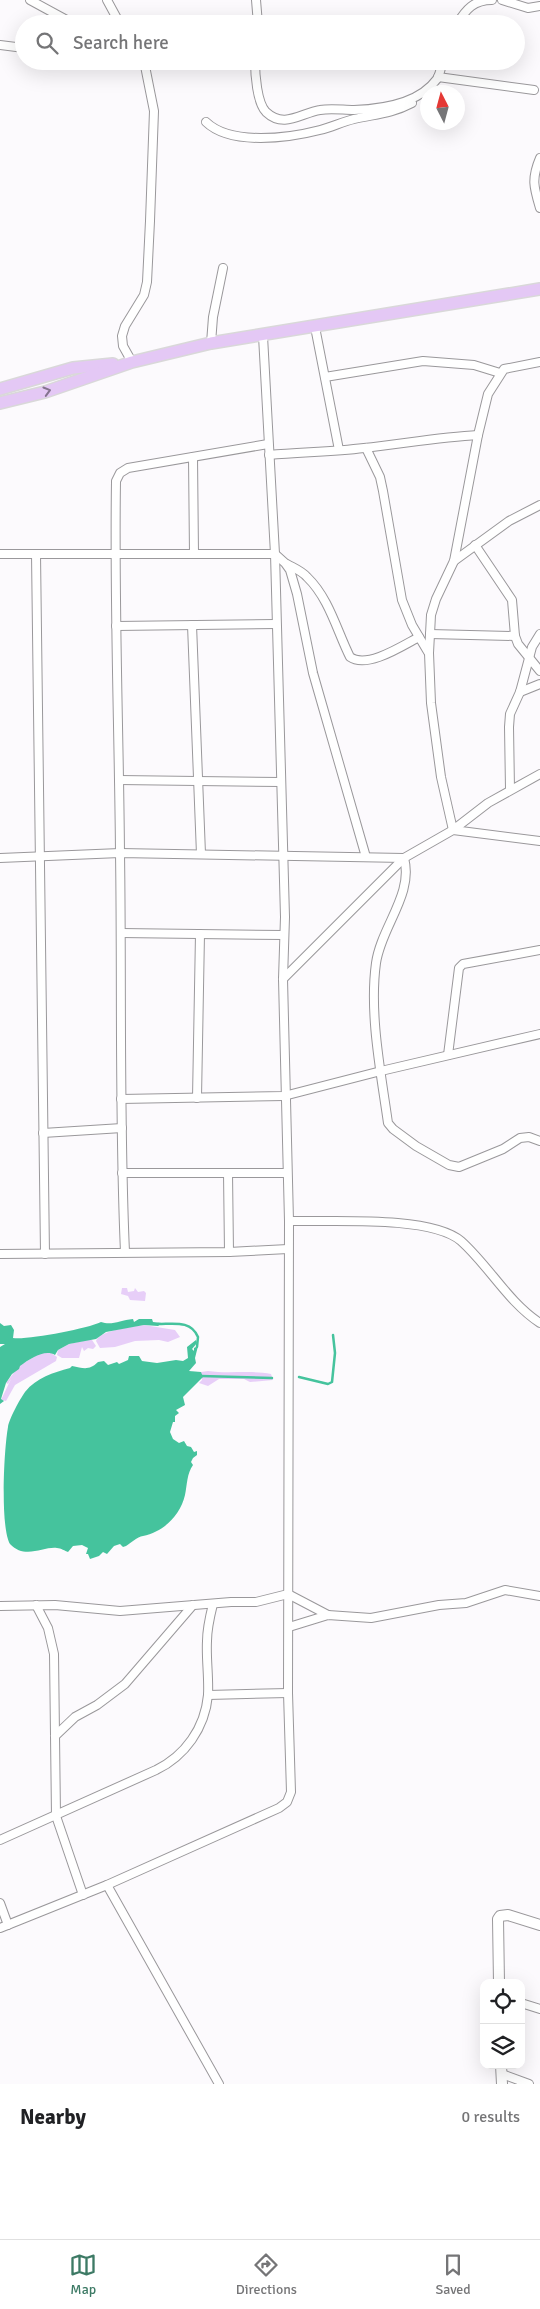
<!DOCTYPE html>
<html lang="en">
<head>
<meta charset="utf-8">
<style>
  :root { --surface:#fff; --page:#f6f6f6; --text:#202124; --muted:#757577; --line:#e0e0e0; --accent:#3d7a65 }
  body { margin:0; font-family:Signika,sans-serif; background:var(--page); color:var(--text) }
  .controls { position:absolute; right:15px; bottom:15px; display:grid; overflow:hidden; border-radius:10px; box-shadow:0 5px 20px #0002 }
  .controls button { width:45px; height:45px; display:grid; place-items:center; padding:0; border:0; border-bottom:1px solid var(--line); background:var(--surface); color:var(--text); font:25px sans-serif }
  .compass { position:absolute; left:420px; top:85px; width:45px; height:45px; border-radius:50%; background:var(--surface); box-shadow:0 5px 20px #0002; rotate:354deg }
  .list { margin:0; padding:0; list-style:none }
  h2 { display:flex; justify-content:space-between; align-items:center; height:65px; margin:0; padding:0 20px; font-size:21px }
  h2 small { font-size:16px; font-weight:400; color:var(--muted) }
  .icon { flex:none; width:28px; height:28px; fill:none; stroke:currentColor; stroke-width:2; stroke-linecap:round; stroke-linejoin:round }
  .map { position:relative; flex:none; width:540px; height:2084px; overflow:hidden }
  .search { position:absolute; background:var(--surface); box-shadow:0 5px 20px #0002; left:15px; right:15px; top:15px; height:55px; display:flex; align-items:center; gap:12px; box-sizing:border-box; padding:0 18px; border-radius:28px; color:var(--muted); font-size:19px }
  .sheet { height:155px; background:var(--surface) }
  nav { display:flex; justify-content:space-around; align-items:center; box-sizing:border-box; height:70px; border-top:1px solid var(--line); background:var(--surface); font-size:14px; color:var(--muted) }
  nav a { display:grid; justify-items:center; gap:2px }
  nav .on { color:var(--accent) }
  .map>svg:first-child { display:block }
  .green { fill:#e7cef8 }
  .water { fill:#45c39d }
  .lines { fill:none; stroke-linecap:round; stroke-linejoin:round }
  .stream { stroke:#45c39d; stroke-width:2.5 }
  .street-casing { stroke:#9a989b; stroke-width:10 }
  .secondary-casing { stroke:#9a989b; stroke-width:12 }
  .primary-casing { stroke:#d9d8d9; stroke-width:14 }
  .street { stroke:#fff; stroke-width:8 }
  .secondary { stroke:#fff; stroke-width:10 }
  .primary { stroke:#e4c8f5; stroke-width:11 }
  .oneway { stroke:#84748e }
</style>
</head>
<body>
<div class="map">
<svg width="540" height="2084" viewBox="0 0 540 2084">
  <rect width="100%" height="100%" fill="#fcfafd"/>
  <g class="green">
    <path d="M 122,1288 L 127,1288 L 128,1292 L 134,1291 L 135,1288 L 138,1292 L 144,1291 L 146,1293 L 145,1301 L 130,1300 L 128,1296 L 121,1294 Z"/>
    <path d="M 144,1325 L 175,1330 L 180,1337 L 168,1342 L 159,1340 L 135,1341 L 115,1347 L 100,1348 L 96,1341 C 100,1330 132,1327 144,1325 Z"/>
    <path d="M 87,1340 L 92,1340 L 96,1346 L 93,1349 L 88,1348 L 84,1351 L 82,1347 L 79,1358 L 62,1358 L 57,1355 L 58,1350 L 69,1344 Z"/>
    <path d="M 42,1352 L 51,1353 L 57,1357 L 56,1361 L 15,1385 L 6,1401 L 1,1400 L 11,1379 L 8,1384 L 6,1383 L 19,1366 Z"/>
    <path d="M 208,1371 C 227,1374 253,1370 271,1374 L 273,1380 L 250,1382 L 244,1379 L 219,1379 L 208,1386 L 199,1383 L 202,1380 L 201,1372 Z"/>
  </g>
  <g class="water">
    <path d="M 133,1319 L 134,1322 L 139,1319 L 152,1319 L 153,1322 L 162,1323 L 158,1326 L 144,1325 L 106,1332 L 96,1339 L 69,1344 L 58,1350 L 55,1355 C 45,1349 31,1358 20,1366 L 19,1369 L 12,1374 L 6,1383 L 1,1399 L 4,1401 L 0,1404 L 0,1347 L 5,1344 L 0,1344 L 0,1323 L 4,1326 L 11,1325 L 14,1330 L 13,1338 C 28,1340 86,1329 101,1322 C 112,1326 120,1320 133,1319 Z"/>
    <path d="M 196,1340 L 197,1343 L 192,1349 L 194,1351 L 194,1348 L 198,1346 L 195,1358 L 196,1363 L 189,1371 L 201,1372 L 203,1377 L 183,1397 L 185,1405 L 176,1410 L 179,1413 L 175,1416 L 175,1422 L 173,1422 L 170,1432 L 173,1439 L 179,1443 L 184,1441 L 187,1446 L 191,1447 L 194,1452 L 197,1451 L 197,1455 L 193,1458 L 191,1462 L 193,1465 C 187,1473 187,1485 185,1495 C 180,1516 163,1532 143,1536 C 137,1537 131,1543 126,1546 L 123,1547 L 120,1544 L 114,1546 L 107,1554 L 103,1552 L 99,1556 L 90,1559 L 88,1554 L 86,1554 L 88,1548 L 82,1545 L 73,1546 L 68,1552 C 65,1551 61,1548 57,1548 C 44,1546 25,1560 10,1544 C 0,1527 4,1449 8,1427 C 9,1419 20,1399 25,1392 C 37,1377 53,1373 70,1368 L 72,1366 C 83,1368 89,1371 98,1362 L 104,1361 L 108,1365 L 117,1362 L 119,1364 L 128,1360 L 129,1356 L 139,1356 L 142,1361 L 157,1363 L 176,1360 L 183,1361 L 188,1358 L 187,1347 Z"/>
  </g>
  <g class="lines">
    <g class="stream">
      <path d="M 158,1324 C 174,1324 191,1320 198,1337 L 197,1347"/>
      <path d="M 201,1376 L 272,1378"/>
      <path d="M 299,1377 L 328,1384 L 332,1382 L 335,1353 L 333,1335"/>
    </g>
    <defs>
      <g id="street">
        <path d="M 30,0 L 74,24"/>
        <path d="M 107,0 L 120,24"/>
        <path d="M 256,0 L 258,24"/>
        <path d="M 502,0 L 528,8 L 540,6"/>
        <path d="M 457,24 C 466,9 474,0 492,0"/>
        <path d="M 0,45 L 24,48"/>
        <path d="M 255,61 C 255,74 257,103 266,112 C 284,129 301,113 320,110 C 331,108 343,110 354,110 C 382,109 419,104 437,79 C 440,74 441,67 443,61"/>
        <path d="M 438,77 L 534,90"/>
        <path d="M 206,122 C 231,146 289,138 320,130 C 332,127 342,122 354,119 C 376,114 391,114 412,103"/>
        <path d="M 540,158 C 531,179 534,188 540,208"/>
        <path d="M 315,327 L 339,450"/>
        <path d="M 211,343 L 213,317 L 223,268"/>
        <path d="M 132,362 L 123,346 L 122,336 L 125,326 L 144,295 L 147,282 L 150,221 L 154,111 L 144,61"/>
        <path d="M 540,362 L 504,369 L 488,394 L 478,435 L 454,561 L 436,599 L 431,615 L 429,653 L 431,703 L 441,777 L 453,830 L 488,803 L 540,774"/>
        <path d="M 325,377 L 423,361 L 474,365 L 500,373"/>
        <path d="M 366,448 L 380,477 L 383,491 L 402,600 L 412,625 L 428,652"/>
        <path d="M 269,455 C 301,452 332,452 364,448 C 402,444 440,437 478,435"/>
        <path d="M 193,457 L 194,554"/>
        <path d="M 475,545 L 512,600 L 515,636 L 518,644 L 540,671"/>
        <path d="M 0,554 L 275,554 L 285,563 L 290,570 L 297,594 L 313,673 L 366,857"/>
        <path d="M 36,554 L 45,1254"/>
        <path d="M 454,561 L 509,521 L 540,505"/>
        <path d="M 287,564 C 294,568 302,571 307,577 C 329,598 337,631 350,657 C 367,669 402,646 419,637"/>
        <path d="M 192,625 L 201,854"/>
        <path d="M 116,626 L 276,624"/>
        <path d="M 430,634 L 515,636"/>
        <path d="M 520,692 L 540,684"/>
        <path d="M 119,780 L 281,782"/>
        <path d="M 510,789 L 509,727 L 510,714 L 520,692 L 532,647 L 540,634"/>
        <path d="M 0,858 L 120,853 L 404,858 C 414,894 381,927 376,963 C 369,1014 381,1073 388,1123 L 393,1129 L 416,1146 L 449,1165 L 459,1167 L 503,1149 L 520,1138 L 529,1137 L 540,1141"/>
        <path d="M 121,933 L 284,935"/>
        <path d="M 283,979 L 404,858 L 453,830 L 540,841"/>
        <path d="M 448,1055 L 459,968 L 463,964 L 540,950"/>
        <path d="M 197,1098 L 200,934"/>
        <path d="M 121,1099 L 284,1096 L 381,1071 L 540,1034"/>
        <path d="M 43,1133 L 122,1128"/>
        <path d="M 122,1173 L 287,1173"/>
        <path d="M 228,1173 L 229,1252"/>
        <path d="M 289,1221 C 329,1222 431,1215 461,1241 C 489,1266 508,1302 540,1323"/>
        <path d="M 125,1252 C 119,1119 122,986 120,853 C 119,729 114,605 116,481 L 120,473 L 128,468 L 268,444"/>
        <path d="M 0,1254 L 229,1252 L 288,1249"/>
        <path d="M 36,1605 L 48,1628 L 54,1654 L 56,1816 L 83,1895"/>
        <path d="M 0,1606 L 55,1605 L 120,1611 L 231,1602 L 256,1602 L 288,1594 L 328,1615"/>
        <path d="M 289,1627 L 328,1615 L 371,1618 L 439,1605 L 466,1603 L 505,1590 L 540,1596"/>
        <path d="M 208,1695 L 288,1693"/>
        <path d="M 55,1736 L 75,1717 L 97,1705 L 125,1684 L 193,1605"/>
        <path d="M 0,1840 L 156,1770 C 185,1756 205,1728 208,1695 C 209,1677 206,1659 207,1641 C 207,1629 210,1616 213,1604"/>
        <path d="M 107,1885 L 219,2084"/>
        <path d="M 0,1903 L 8,1925"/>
        <path d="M 0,1928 L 107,1885 L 279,1808 L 287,1802 L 291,1792 L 288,1693 L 289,1221 L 283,979 L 285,917 L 275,554 L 263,336"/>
        <path d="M 521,2003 L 540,2009"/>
        <path d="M 502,2074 L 529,2084"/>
      </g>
      <g id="secondary">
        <path d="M 499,1983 L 498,1919 L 500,1916 L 508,1915 L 540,1925"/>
        <path d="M 501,2065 L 502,2084"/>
      </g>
      <g id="primary">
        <path d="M 0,389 L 73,368 L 113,364"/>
        <path d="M 0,403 L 45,392 L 132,362 L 211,343 L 540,289"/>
      </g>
    </defs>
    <use href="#street" class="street-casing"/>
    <use href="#secondary" class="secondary-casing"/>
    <use href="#primary" class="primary-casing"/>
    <use href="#street" class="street"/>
    <use href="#secondary" class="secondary"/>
    <use href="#primary" class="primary"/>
  </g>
  <defs><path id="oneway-chevron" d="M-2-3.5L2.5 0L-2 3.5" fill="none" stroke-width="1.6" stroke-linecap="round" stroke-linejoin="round" transform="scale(1.25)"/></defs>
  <use class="oneway" href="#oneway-chevron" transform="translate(47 391) rotate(-16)"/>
</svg>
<div class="controls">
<button><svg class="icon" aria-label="locate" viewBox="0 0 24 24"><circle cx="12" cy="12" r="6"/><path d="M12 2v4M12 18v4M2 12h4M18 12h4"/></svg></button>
<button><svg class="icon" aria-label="layers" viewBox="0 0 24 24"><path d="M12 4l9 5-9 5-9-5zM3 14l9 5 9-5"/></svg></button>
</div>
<svg class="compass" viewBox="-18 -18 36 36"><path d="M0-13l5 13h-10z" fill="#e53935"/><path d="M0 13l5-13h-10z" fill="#757577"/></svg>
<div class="search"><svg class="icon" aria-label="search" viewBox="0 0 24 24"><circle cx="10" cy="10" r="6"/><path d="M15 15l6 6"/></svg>Search here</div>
</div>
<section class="sheet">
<h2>Nearby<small>0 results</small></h2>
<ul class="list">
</ul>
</section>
<nav>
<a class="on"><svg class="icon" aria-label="map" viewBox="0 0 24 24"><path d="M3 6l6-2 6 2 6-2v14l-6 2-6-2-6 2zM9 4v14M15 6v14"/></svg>Map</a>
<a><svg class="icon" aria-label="directions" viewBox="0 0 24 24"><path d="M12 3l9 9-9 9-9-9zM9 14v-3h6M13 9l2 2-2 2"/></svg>Directions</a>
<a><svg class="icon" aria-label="saved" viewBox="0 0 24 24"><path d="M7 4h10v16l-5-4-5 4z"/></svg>Saved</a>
</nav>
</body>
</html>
